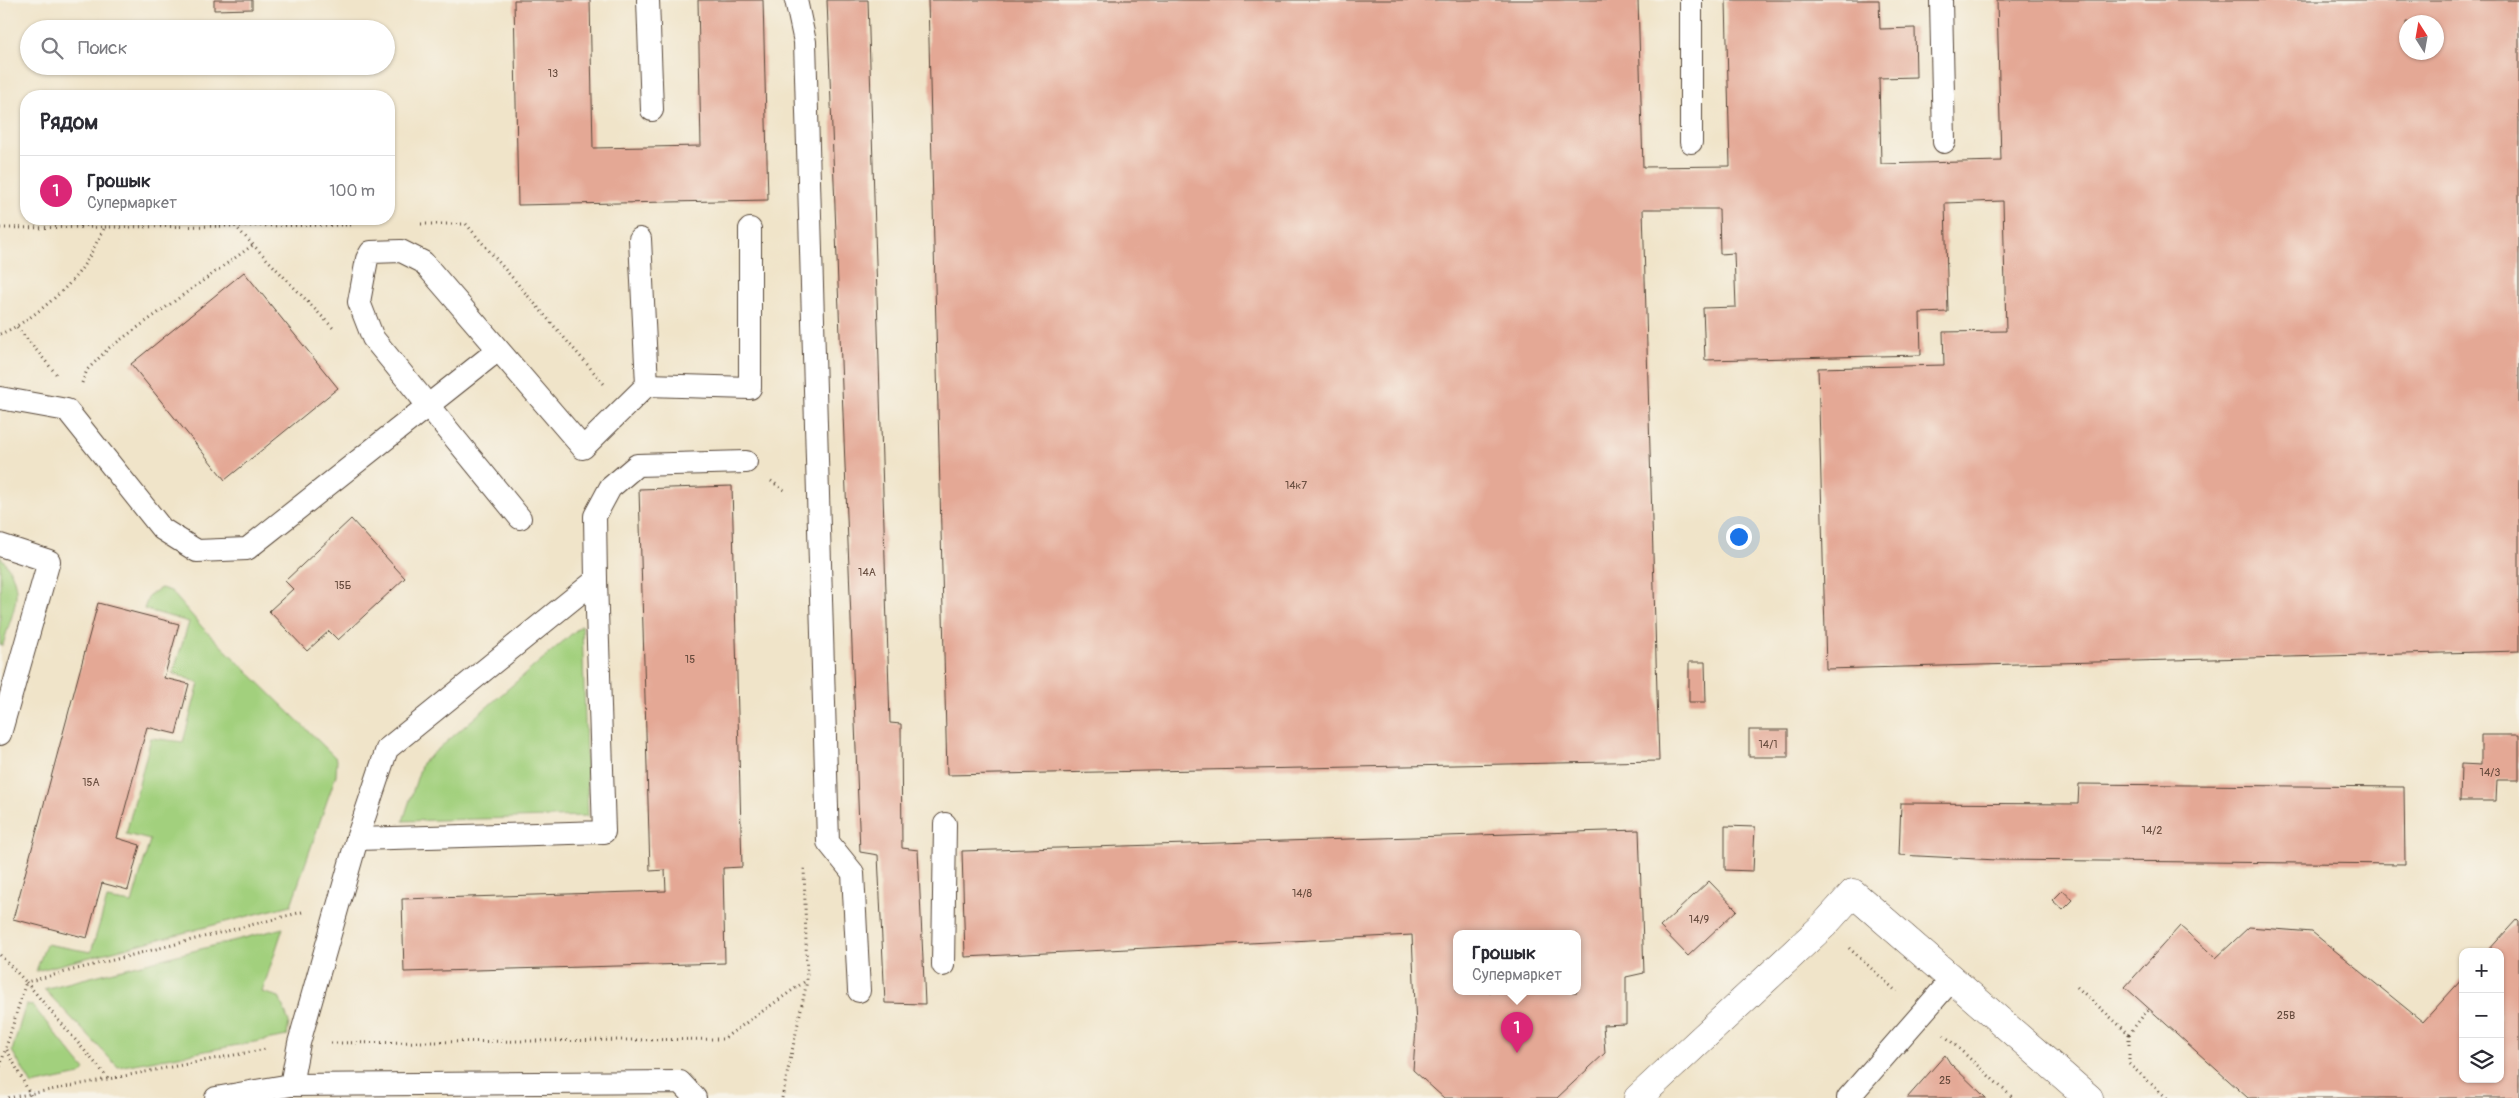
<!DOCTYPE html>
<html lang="ru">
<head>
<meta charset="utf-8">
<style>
  :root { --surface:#fff; --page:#f7f7f7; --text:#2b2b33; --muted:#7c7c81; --line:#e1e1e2; --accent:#db2777 }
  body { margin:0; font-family:Pangolin,sans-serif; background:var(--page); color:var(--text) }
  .controls { position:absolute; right:15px; bottom:15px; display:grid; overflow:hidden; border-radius:10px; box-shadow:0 1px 4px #0004 }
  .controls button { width:45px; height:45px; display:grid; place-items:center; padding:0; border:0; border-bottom:1px solid var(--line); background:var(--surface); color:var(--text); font:25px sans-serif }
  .compass { position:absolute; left:2399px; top:15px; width:45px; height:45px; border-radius:50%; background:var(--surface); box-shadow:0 1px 4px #0004; rotate:349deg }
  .you { position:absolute; left:1738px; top:536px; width:18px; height:18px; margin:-12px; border:4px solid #fff; border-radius:50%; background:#1a73e8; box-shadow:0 0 0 8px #1a73e833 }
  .badge { display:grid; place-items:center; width:32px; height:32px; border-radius:50%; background:var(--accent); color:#fff; font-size:16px; font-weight:700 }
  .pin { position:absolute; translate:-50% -41px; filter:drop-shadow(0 1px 2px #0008) }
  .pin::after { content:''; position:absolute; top:26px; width:18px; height:15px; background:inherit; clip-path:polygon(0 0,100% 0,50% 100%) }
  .popup { position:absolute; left:1453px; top:930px; width:128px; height:65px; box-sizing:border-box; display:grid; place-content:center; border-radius:10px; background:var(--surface); filter:drop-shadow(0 1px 4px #0005); font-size:16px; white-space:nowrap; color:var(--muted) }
  .popup b { font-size:19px; color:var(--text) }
  .popup::after { content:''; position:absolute; left:50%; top:100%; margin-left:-10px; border:10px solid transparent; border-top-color:var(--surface) }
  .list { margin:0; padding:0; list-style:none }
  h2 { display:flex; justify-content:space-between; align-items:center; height:65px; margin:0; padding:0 20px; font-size:21px }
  h2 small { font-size:16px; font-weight:400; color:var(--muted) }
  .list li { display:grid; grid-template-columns:32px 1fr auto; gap:15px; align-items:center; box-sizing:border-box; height:70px; padding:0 20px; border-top:1px solid var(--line) }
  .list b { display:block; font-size:19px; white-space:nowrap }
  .list p { margin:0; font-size:16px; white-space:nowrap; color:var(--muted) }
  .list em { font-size:16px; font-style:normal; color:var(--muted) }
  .icon { flex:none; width:28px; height:28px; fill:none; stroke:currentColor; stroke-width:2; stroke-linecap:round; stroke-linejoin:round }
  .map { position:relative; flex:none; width:2519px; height:1098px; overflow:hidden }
  .search { position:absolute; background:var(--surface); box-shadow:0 1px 4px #0004; left:20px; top:20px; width:375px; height:55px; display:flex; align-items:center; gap:12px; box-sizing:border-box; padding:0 18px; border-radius:28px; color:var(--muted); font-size:19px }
  .panel { position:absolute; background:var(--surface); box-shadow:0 1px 4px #0004; left:20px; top:90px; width:375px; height:135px; border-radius:20px }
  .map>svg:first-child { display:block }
  .green { fill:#a2d07d; stroke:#6e7d4e }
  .building { fill:#e4a895; fill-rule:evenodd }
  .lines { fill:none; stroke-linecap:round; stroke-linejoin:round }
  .lane-casing { stroke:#564638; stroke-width:24 }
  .street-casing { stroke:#564638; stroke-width:29 }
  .path { stroke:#564638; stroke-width:3; stroke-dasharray:1 4; stroke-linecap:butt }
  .lane { stroke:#fff; stroke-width:22 }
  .street { stroke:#fff; stroke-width:28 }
  .labels { text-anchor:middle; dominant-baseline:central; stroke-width:4.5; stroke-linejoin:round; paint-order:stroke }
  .number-label { font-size:11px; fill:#654a3c }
</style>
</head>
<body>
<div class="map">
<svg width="2519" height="1098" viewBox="0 0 2519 1098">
  <rect width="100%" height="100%" fill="#f7f3e8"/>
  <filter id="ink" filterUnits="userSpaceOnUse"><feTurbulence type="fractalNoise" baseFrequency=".02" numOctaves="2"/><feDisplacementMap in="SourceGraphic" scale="10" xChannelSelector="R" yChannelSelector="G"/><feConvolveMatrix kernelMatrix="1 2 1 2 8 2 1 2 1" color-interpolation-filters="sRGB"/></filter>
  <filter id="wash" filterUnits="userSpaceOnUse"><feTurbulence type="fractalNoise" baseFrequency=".0096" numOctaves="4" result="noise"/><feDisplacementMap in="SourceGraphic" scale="20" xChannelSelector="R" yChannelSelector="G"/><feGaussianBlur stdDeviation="1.12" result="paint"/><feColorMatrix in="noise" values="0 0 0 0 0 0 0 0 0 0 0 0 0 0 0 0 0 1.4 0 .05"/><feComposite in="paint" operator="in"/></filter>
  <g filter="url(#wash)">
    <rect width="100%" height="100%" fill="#f0e4c9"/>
    <g class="green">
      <path d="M 0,556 C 28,590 13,607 3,645 L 0,645 Z"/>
      <path d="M 161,588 L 171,591 L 202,627 L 337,759 L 336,775 L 291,905 L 36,971 L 46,944 L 91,952 L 107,899 L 132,903 L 150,840 L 126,834 L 151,738 L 183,742 L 199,683 L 173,673 L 189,622 L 144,609 L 149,595 Z"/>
      <path d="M 582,625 L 588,816 L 403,821 L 422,763 Z"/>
      <path d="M 283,928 L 262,992 L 279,997 L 289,1022 L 287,1036 L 118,1067 L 44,989 Z"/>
      <path d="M 26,1004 L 32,1005 L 85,1070 L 80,1075 L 32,1085 L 12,1051 Z"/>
    </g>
    <g id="blocks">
      <g class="building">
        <path d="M 214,0 L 252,0 L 252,9 L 214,10 Z"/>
        <path d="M 514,0 L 590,0 L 593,148 L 701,146 L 698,0 L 763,0 L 768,200 L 518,205 Z"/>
        <path d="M 827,0 L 868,0 L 890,723 L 901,724 L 902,848 L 918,850 L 925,1004 L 885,1003 L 878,855 L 860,852 Z"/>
        <path d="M 928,0 L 1638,0 L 1643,167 L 1730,166 L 1726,0 L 1879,0 L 1880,29 L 1915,28 L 1916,77 L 1879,78 L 1881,164 L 2001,161 L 1997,0 L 2519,0 L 2519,651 L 1826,669 L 1818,368 L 1944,365 L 1943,332 L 2006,331 L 2003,201 L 1945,203 L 1948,312 L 1920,313 L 1921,355 L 1705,360 L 1703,308 L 1736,307 L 1734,253 L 1720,254 L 1719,209 L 1643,209 L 1659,761 L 947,775 ZM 2406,22 L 2436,22 L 2436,52 L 2406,52 Z"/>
        <path d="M 244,272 L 338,388 L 225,480 L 131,364 Z"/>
        <path d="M 732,486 L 742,867 L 723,868 L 725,963 L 404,972 L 402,899 L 666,891 L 665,870 L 650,871 L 639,489 Z"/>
        <path d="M 351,519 L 405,578 L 338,640 L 329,631 L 307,651 L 269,611 L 293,589 L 285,581 Z"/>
        <path d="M 98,603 L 179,624 L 164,678 L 189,684 L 176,734 L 147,727 L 117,838 L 140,845 L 128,890 L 102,883 L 87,938 L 13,919 Z"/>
        <path d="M 1689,662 L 1705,662 L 1706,702 L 1689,702 Z"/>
        <rect x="1749" y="730" width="39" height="27"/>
        <path d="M 2481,735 L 2519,735 L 2519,780 L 2497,780 L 2496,801 L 2460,801 L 2461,764 L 2481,765 Z"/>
        <path d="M 2079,784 L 2404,787 L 2405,864 L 1997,860 L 1899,855 L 1901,803 L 2078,804 Z"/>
        <path d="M 1725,826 L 1755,827 L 1753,871 L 1725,870 Z"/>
        <path d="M 1639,830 L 1644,973 L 1626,977 L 1626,1024 L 1603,1025 L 1605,1053 L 1557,1098 L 1444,1098 L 1413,1070 L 1416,1028 L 1412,935 L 965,957 L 962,851 ZM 1457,934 L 1577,934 L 1577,992 L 1457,992 Z"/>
        <path d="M 1709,881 L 1737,910 L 1688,956 L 1660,927 Z"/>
        <path d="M 2062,890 L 2073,900 L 2063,910 L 2052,900 Z"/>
        <path d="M 2517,919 L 2519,921 L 2519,1098 L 2248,1098 L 2125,987 L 2180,926 L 2216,958 L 2249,927 L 2312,932 L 2423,1022 L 2463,978 L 2463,1079 L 2500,1079 L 2500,952 L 2487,952 Z"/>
        <path d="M 1945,1055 L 1950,1063 L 1986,1098 L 1907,1098 Z"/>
      </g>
    </g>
  </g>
  <g filter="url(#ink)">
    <use href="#blocks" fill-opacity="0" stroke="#564638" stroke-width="1"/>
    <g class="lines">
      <defs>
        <g id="lane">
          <path d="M 648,0 L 652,110"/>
          <path d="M 796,0 L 805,42 L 828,842 L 853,873 L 859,991"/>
          <path d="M 1691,0 L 1691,142"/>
          <path d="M 1941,0 L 1944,142"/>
          <path d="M 640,239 L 647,385"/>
          <path d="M 0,398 L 67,410 L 162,529 L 197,551 L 247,549 L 498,350"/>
          <path d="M 520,518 L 373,338 L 359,302 L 367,259 L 371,252 L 401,251 L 423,262 L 583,448 L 647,385 L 750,388 L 750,229"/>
          <path d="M 0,545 L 49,561 L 0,734"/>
          <path d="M 357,839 L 604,832 L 596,580"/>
          <path d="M 943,965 L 945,824"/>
          <path d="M 291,1085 L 299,1043 L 357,839 L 387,749 L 596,580 L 595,516 L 610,488 L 637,465 L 746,462"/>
          <path d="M 216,1098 L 291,1085 L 680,1082 L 695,1098"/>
          <path d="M 1848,1098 L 1953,978"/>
        </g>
        <path id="street" d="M 1638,1098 L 1824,925 L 1853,893 L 2089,1098"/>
      </defs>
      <use href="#lane" class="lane-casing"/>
      <use href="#street" class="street-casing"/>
      <g class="path">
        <path d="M 421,224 L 466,224 L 604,384"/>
        <path d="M 235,226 L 333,328"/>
        <path d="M 0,228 L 353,225"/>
        <path d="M 17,327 L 57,375"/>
        <path d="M 0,334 C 27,324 69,289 84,265 C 92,253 98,239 105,227"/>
        <path d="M 82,383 L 87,370 L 109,348 L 253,245"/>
        <path d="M 771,481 L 787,492"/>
        <path d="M 1849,948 L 1897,992"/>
        <path d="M 0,955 L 26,982 L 0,1067"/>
        <path d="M 2077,987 L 2129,1034 L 2149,1008"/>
        <path d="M 2129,1034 L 2129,1064 L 2167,1098"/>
        <path d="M 1944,1035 L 2013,1098"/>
        <path d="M 331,1043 L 723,1039 L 807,980 L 804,866"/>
        <path d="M 7,1050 L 32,1098"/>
        <path d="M 108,1078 L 26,982 L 302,912"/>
        <path d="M 8,1098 L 266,1049"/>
        <path d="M 782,1098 L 807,981"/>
      </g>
      <use href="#lane" class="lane"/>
      <use href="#street" class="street"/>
    </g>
  </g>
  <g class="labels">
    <g class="number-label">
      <text x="553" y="73">13</text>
      <text x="1296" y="485">14к7</text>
      <text x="867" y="572">14А</text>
      <text x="343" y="585">15Б</text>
      <text x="690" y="659">15</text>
      <text x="1768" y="744">14/1</text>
      <text x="2490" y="772">14/3</text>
      <text x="91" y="782">15А</text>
      <text x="2152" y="830">14/2</text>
      <text x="1302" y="893">14/8</text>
      <text x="1699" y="919">14/9</text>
      <text x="2286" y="1015">25В</text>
      <text x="1945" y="1080">25</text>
    </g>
  </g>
</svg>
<div class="controls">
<button>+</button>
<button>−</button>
<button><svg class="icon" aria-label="layers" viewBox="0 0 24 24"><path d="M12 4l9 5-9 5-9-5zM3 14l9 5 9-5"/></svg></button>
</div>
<svg class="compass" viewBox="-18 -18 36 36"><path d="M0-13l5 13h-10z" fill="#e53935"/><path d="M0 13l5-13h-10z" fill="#7c7c81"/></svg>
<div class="you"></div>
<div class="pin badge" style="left:1517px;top:1053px">1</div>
<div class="popup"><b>Грошык</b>Супермаркет</div>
<div class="search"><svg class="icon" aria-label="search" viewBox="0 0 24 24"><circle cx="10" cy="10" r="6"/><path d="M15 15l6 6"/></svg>Поиск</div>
<section class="panel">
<h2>Рядом<small></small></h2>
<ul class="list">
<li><span class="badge">1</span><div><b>Грошык</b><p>Супермаркет</p></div><em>100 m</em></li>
</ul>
</section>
</div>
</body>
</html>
